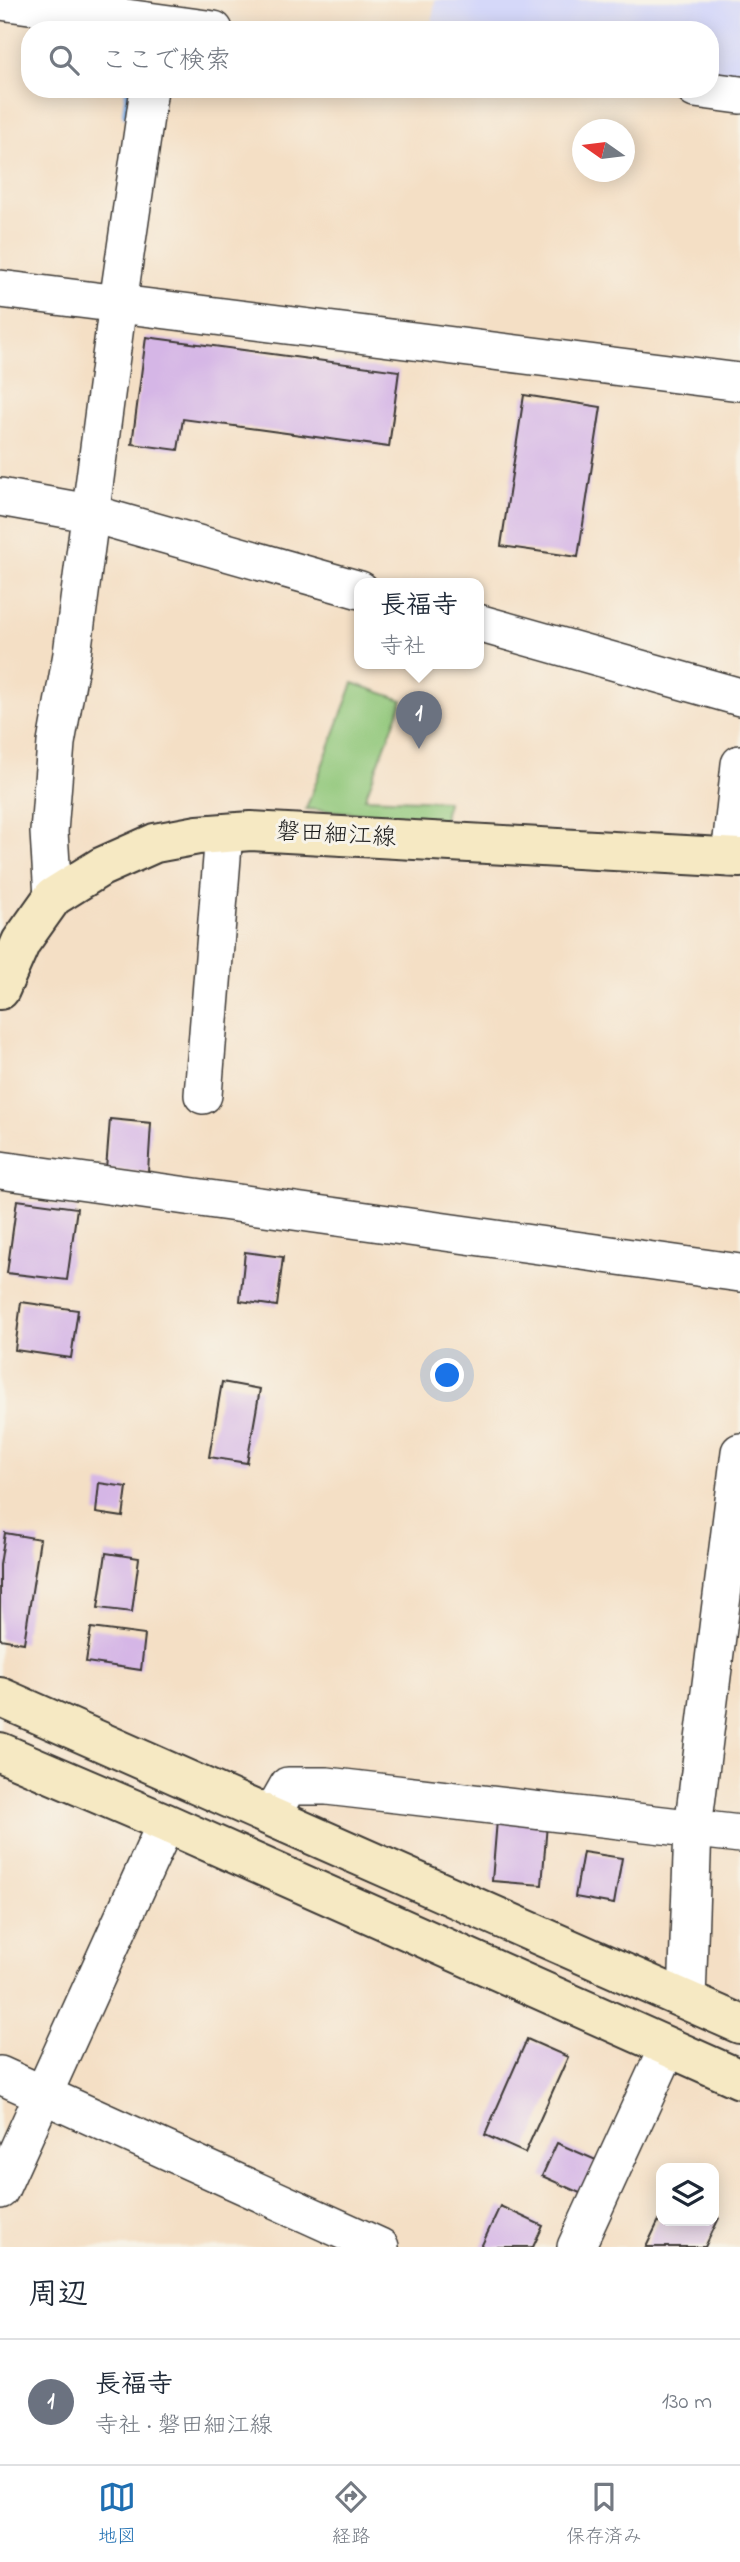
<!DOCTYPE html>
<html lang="ja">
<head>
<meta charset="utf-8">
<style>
  :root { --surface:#fff; --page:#f2f2f3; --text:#1f2937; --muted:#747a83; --line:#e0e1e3; --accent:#1f6fb2 }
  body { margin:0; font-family:"Indie Flower","Klee One",sans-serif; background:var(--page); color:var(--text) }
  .controls { position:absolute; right:21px; bottom:21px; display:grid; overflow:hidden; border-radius:14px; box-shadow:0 4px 18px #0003 }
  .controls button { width:63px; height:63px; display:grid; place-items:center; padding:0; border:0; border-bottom:2px solid var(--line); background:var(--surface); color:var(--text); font:35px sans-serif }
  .compass { position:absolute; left:572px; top:119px; width:63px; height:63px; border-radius:50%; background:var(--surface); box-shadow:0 4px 18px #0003; rotate:284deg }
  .you { position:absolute; left:448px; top:1376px; width:24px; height:24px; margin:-18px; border:5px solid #fff; border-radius:50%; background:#1a73e8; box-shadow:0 0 0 10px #1a73e833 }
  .badge { display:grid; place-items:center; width:46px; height:46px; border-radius:50%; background:var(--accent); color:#fff; font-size:23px; font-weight:700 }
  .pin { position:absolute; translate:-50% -58px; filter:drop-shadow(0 2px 4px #0008) }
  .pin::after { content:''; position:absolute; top:37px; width:24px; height:21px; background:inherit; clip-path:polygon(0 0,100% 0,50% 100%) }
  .popup { position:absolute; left:354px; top:578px; width:130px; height:91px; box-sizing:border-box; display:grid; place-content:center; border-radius:14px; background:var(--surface); filter:drop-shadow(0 2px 5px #0005); font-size:23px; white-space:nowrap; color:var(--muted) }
  .popup b { font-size:26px; color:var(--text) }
  .popup::after { content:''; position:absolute; left:50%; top:100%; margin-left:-14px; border:14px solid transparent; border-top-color:var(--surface) }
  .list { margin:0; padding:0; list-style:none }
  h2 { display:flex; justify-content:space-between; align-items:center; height:91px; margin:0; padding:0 28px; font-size:30px }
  h2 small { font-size:23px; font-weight:400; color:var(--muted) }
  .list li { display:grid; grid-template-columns:46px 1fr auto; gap:21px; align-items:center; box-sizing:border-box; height:126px; padding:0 28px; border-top:2px solid var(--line) }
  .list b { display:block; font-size:26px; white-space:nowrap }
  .list p { margin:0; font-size:23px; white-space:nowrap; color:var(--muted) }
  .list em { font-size:23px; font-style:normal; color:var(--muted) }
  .icon { flex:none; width:38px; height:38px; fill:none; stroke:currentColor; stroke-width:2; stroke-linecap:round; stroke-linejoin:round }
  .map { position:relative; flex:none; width:740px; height:2247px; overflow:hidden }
  .search { position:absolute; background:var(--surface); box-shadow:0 4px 18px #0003; left:21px; right:21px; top:21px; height:77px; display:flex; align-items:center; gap:18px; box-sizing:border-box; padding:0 24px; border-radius:28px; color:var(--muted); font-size:26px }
  .sheet { height:217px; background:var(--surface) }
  nav { display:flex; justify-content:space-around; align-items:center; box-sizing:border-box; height:98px; border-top:2px solid var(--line); background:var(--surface); font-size:19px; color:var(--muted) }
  nav a { display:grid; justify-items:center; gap:4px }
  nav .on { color:var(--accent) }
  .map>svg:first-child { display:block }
  .built { fill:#d5d8f9 }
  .green { fill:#91c77a; stroke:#56724b; stroke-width:2 }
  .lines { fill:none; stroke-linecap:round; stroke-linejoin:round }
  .stream { stroke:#7bafe8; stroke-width:10 }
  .building { fill:#d5b6e6 }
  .street-casing { stroke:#3c3935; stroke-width:40 }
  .secondary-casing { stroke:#3c3935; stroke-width:42 }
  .street { stroke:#fff; stroke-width:37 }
  .secondary { stroke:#f6e9c3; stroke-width:38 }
  .labels { text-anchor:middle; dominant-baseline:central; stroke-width:6; stroke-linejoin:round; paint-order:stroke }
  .street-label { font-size:24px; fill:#1c1c1c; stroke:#f7f3e8 }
</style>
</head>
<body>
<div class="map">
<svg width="740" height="2247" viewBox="0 0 740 2247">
  <rect width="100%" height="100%" fill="#f7f3e8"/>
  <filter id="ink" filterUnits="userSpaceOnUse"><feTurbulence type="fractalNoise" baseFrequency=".0143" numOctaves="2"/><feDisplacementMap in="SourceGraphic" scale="14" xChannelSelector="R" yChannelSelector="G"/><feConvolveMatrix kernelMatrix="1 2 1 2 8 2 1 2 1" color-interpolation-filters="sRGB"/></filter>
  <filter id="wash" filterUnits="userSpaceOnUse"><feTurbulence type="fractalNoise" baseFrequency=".00686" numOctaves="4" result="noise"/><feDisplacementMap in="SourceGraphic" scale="28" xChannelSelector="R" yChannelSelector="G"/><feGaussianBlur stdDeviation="1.57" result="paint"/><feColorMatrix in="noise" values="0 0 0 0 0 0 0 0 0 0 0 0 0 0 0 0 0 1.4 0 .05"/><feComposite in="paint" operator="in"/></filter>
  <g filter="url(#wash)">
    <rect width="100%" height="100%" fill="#f4dfc5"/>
    <path class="built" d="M 435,0 L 740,0 L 740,76 L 710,72 L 710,30 L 431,30 Z"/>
    <path class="green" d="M 353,683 L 403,700 L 365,798 L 447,801 L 444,820 L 306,809 Z"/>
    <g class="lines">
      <path class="stream" d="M 127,113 L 130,89"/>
    </g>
    <g id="blocks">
      <g class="building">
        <path d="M 146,337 L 399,371 L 389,447 L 183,419 L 178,450 L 132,444 Z"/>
        <path d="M 524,395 L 601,407 L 578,557 L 501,546 Z"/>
        <path d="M 110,1119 L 151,1123 L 148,1172 L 106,1169 Z"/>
        <path d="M 17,1200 L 77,1208 L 67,1280 L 7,1273 Z"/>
        <path d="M 245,1252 L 283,1257 L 277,1306 L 240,1301 Z"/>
        <path d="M 21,1302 L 78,1310 L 71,1358 L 15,1350 Z"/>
        <path d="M 222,1382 L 260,1389 L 247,1463 L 209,1457 Z"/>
        <path d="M 99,1483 L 127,1487 L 123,1517 L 96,1513 Z"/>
        <path d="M 5,1533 L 40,1539 L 24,1643 L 0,1639 L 0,1565 Z"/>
        <path d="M 106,1553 L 139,1558 L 132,1612 L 98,1608 Z"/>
        <path d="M 91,1628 L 145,1635 L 141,1670 L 86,1662 Z"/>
        <path d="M 497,1820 L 547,1824 L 542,1885 L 492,1881 Z"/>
        <path d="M 583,1852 L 622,1858 L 614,1904 L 575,1897 Z"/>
        <path d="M 527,2039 L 568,2057 L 525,2153 L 485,2135 Z"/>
        <path d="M 557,2143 L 596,2160 L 582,2194 L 542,2176 Z"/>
        <path d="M 500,2206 L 543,2226 L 533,2247 L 481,2247 Z"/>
        <path d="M 661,2216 L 661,2221 L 714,2221 L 714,2216 L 719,2218 L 705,2247 L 646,2247 Z"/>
      </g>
    </g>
  </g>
  <g filter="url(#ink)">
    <use href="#blocks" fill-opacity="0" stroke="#3c3935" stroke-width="2"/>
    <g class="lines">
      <defs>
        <g id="street">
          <path d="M 0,1 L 214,30"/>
          <path d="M 695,89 L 740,95"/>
          <path d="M 0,289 L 740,382"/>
          <path d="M 0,497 L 89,513 L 360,590"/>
          <path d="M 478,623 L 740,697"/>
          <path d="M 730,858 L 740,764"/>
          <path d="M 53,897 L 49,832 L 56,743 L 72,654 L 118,303 L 149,89"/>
          <path d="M 203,1095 L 224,833"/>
          <path d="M 0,1170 L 740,1273"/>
          <path d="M 271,1816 L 288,1786 L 327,1786 L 740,1834"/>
          <path d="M 687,1999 L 693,1828 L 740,1452"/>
          <path d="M 0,2075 L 380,2247"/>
          <path d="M 0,2190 L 166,1823"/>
          <path d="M 576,2247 L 668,2047"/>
        </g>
        <g id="secondary">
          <path d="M 0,990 L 21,942 L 53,897 L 101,867 L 155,843 L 198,835 L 251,831 L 740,858"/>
          <path d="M 0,1697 L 740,2024"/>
          <path d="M 0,1752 L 166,1823 L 740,2079"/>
        </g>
      </defs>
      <use href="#street" class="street-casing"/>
      <use href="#secondary" class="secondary-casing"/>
      <use href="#street" class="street"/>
      <use href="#secondary" class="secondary"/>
    </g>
  </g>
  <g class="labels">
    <g class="street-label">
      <text transform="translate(336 836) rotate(3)">磐田細江線</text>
    </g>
  </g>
</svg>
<div class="controls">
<button><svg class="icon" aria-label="layers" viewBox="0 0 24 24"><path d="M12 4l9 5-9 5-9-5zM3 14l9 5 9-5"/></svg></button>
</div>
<svg class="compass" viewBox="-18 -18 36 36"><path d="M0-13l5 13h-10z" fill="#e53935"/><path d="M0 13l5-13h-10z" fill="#747a83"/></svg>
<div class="you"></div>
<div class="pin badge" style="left:419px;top:749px;background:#6b7280">1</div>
<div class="popup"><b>長福寺</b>寺社</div>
<div class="search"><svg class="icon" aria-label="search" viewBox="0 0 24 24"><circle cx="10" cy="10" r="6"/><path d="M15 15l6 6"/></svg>ここで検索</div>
</div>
<section class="sheet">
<h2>周辺<small></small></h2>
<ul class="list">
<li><span class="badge" style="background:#6b7280">1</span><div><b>長福寺</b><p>寺社 · 磐田細江線</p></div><em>130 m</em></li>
</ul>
</section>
<nav>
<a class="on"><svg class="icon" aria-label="map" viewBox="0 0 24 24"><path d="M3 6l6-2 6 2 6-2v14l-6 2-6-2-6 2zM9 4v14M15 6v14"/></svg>地図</a>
<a><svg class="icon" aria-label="directions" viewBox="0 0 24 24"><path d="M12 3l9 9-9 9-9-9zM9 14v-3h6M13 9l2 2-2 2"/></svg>経路</a>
<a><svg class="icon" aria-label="saved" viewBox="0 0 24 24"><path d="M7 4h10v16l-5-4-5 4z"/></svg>保存済み</a>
</nav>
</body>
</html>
